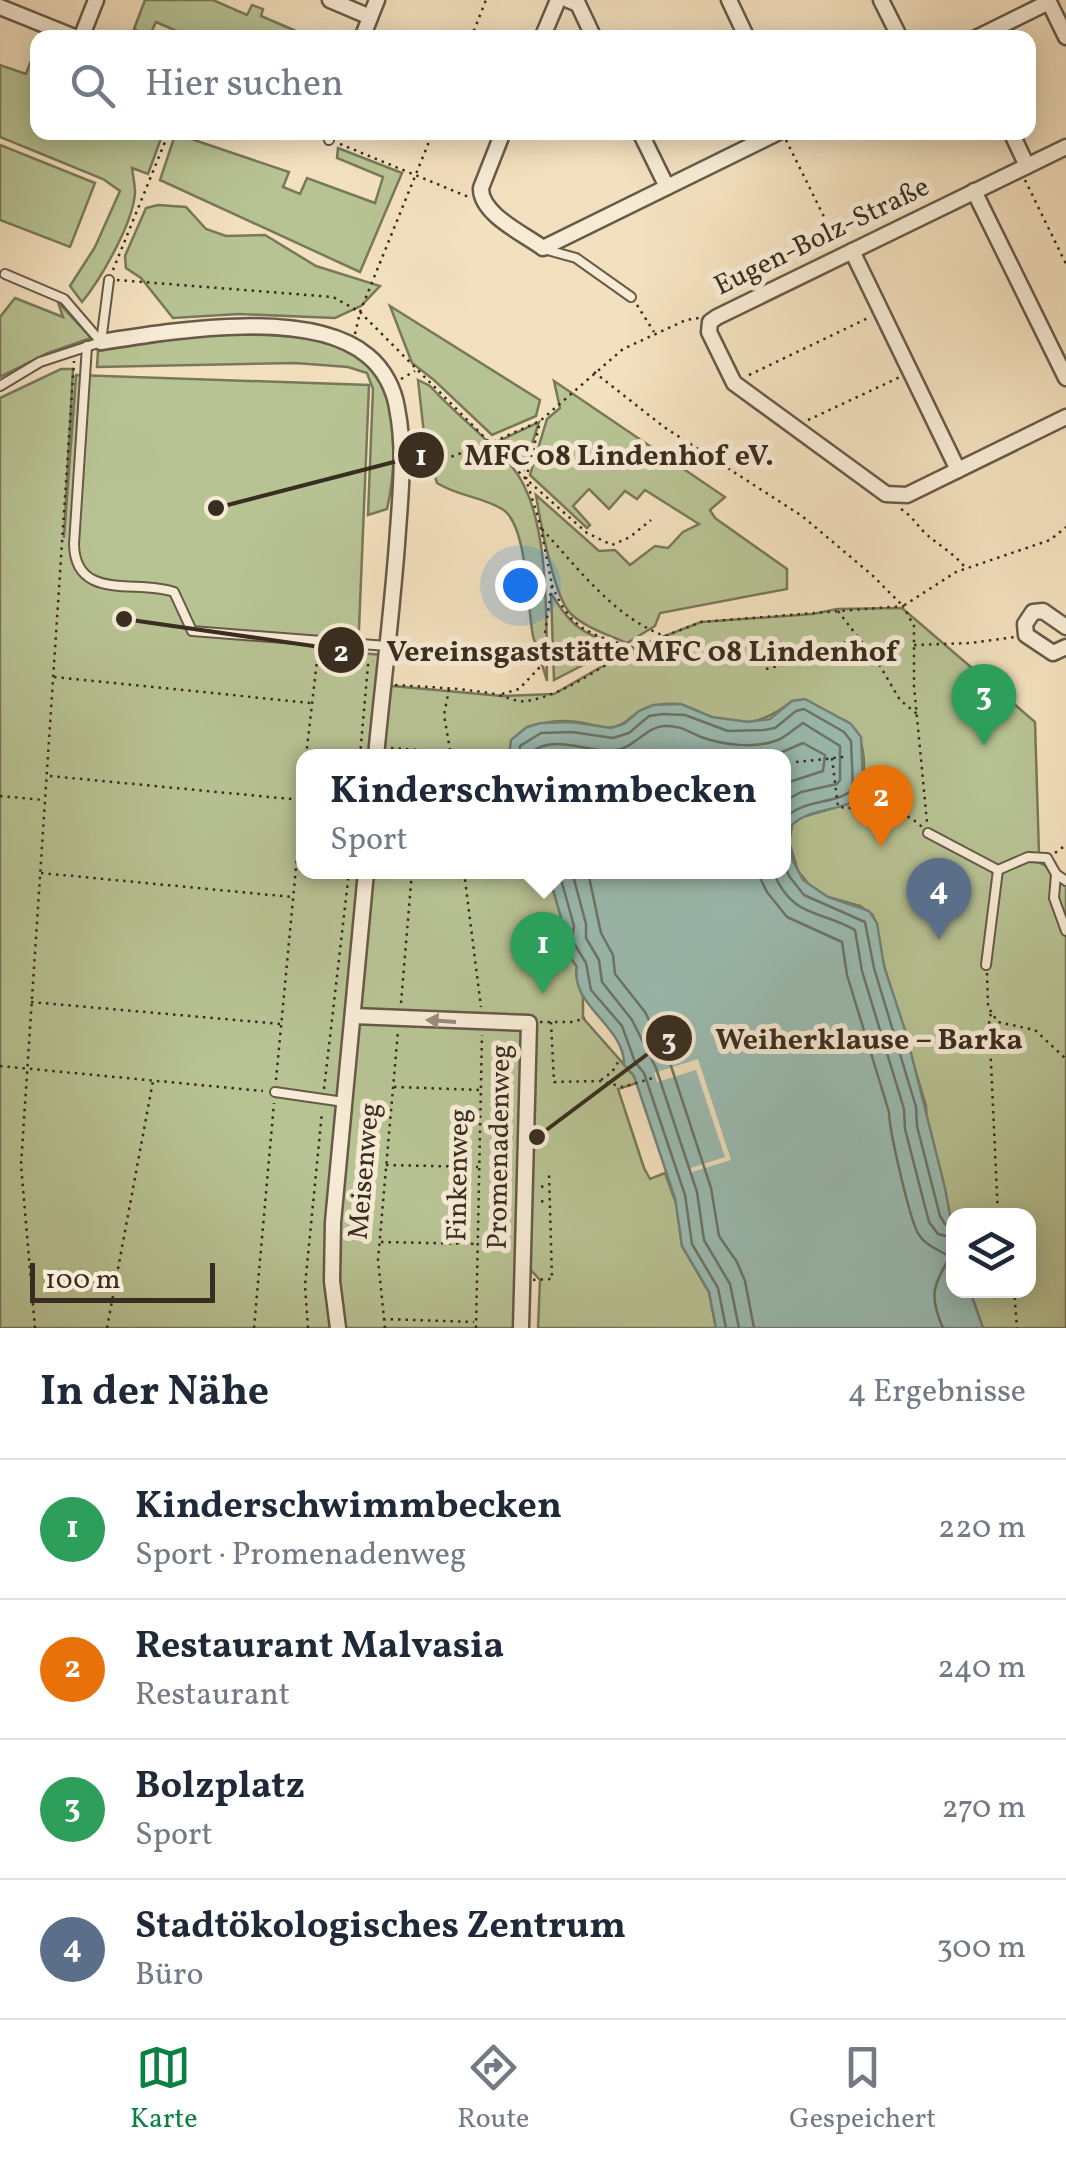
<!DOCTYPE html>
<html lang="de">
<head>
<meta charset="utf-8">
<style>
  :root { --surface:#fff; --page:#f6f6f7; --text:#1f2937; --muted:#747a83; --line:#e0e1e3; --accent:#0b8043 }
  body { margin:0; font-family:Vollkorn,serif; background:var(--page); color:var(--text) }
  .controls { position:absolute; right:30px; bottom:30px; display:grid; overflow:hidden; border-radius:20px; box-shadow:0 5px 25px #0003 }
  .controls button { width:90px; height:90px; display:grid; place-items:center; padding:0; border:0; border-bottom:2px solid var(--line); background:var(--surface); color:var(--text); font:50px sans-serif }
  .scale { position:absolute; left:30px; bottom:25px; width:185px; box-sizing:border-box; padding-left:10px; border:5px solid #382d20; border-top:0; font-size:28px; line-height:35px; white-space:nowrap; color:#382d20; -webkit-text-stroke:8px #f7ebd5; paint-order:stroke }
  .you { position:absolute; left:520px; top:585px; width:35px; height:35px; margin:-25px; border:8px solid #fff; border-radius:50%; background:#1a73e8; box-shadow:0 0 0 15px #1a73e833 }
  .badge { display:grid; place-items:center; width:65px; height:65px; border-radius:50%; background:var(--accent); color:#fff; font-size:32px; font-weight:700 }
  .pin { position:absolute; translate:-50% -82px; filter:drop-shadow(0 2px 5px #0008) }
  .pin::after { content:''; position:absolute; top:52px; width:35px; height:30px; background:inherit; clip-path:polygon(0 0,100% 0,50% 100%) }
  .popup { position:absolute; left:296px; top:749px; width:495px; height:130px; box-sizing:border-box; display:grid; place-content:center; border-radius:20px; background:var(--surface); filter:drop-shadow(0 2px 8px #0005); font-size:32px; white-space:nowrap; color:var(--muted) }
  .popup b { font-size:38px; color:var(--text) }
  .popup::after { content:''; position:absolute; left:50%; top:100%; margin-left:-20px; border:20px solid transparent; border-top-color:var(--surface) }
  .list { margin:0; padding:0; list-style:none }
  h2 { display:flex; justify-content:space-between; align-items:center; height:130px; margin:0; padding:0 40px; font-size:42px }
  h2 small { font-size:32px; font-weight:400; color:var(--muted) }
  .list li { display:grid; grid-template-columns:65px 1fr auto; gap:30px; align-items:center; box-sizing:border-box; height:140px; padding:0 40px; border-top:2px solid var(--line) }
  .list b { display:block; font-size:38px; white-space:nowrap }
  .list p { margin:0; font-size:32px; white-space:nowrap; color:var(--muted) }
  .list em { font-size:32px; font-style:normal; color:var(--muted) }
  .icon { flex:none; width:55px; height:55px; fill:none; stroke:currentColor; stroke-width:2; stroke-linecap:round; stroke-linejoin:round }
  .map { position:relative; flex:none; width:1066px; height:1328px; overflow:hidden }
  .search { position:absolute; background:var(--surface); box-shadow:0 5px 25px #0003; left:30px; right:30px; top:30px; height:110px; display:flex; align-items:center; gap:25px; box-sizing:border-box; padding:0 35px; border-radius:20px; color:var(--muted); font-size:38px }
  .sheet { height:690px; background:var(--surface) }
  nav { display:flex; justify-content:space-around; align-items:center; box-sizing:border-box; height:140px; border-top:2px solid var(--line); background:var(--surface); font-size:28px; color:var(--muted) }
  nav a { display:grid; justify-items:center; gap:5px }
  nav .on { color:var(--accent) }
  .map>svg:first-child { display:block }
  .green { fill:#b8c394; stroke:#78785a; stroke-width:2.5 }
  .water { fill:#9bbdb4; stroke:#738379; stroke-width:2.5 }
  .pier { fill:#f3e0be }
  .lines { fill:none; stroke-linecap:round; stroke-linejoin:round }
  .shore { stroke:#6a756a; stroke-width:2.5 }
  .service-casing { stroke:#675a48; stroke-width:12 }
  .minor-casing { stroke:#675a48; stroke-width:19 }
  .path { stroke:#382d20; stroke-width:2.5; stroke-dasharray:2.5 5; stroke-linecap:butt }
  .service { stroke:#f7ebd5; stroke-width:8 }
  .minor { stroke:#f7ebd5; stroke-width:14 }
  .oneway { fill:#988c7a }
  .labels { text-anchor:middle; dominant-baseline:central; stroke-width:10; stroke-linejoin:round; paint-order:stroke }
  .street-label { font-size:28px; fill:#382d20; stroke:#f7ebd5 }
  .leader { fill:none; stroke:#382d20; stroke-width:4 }
  .callout-dot { fill:#382d20; stroke:#f7ebd5; stroke-width:4 }
  .mark-label { font-size:30px; text-anchor:middle; font-weight:bold; fill:#fff }
  .callout-label { font-size:30px; text-anchor:middle; font-weight:bold; fill:#382d20; stroke:#f7ebd5; stroke-width:10; stroke-linejoin:round; paint-order:stroke }
</style>
</head>
<body>
<div class="map">
<svg width="1066" height="1328" viewBox="0 0 1066 1328">
  <rect width="100%" height="100%" fill="#f3e0be"/>
  <filter id="stains"><feTurbulence type="fractalNoise" baseFrequency=".002" numOctaves="4"/><feColorMatrix values="0 0 0 0 .2 0 0 0 0 .09 0 0 0 0 .02 0 0 0 .5 -.17"/></filter>
  <radialGradient id="worn" r=".72"><stop offset=".6" stop-color="#630" stop-opacity="0"/><stop offset="1" stop-color="#630" stop-opacity=".3"/></radialGradient>
  <g class="green">
    <path d="M 145,0 L 213,0 L 247,15 L 252,5 L 263,9 L 261,16 L 310,37 L 190,37 L 156,22 L 149,37 L 144,37 L 144,34 L 134,29 Z"/>
    <path d="M 37,45 L 38,132 L 163,133 L 148,174 L 132,168 C 133,176 135,185 135,193 C 133,223 101,279 82,302 L 70,286 L 95,247 L 120,191 L 103,179 L 0,137 L 0,65 L 26,74 Z"/>
    <path d="M 176,132 L 193,133 L 191,139 L 289,172 L 283,187 L 300,194 L 307,178 L 375,203 L 383,177 L 337,158 L 338,148 L 402,173 L 360,272 L 160,180 Z"/>
    <path d="M 0,145 L 95,183 L 70,247 L 0,220 Z"/>
    <path d="M 158,205 L 186,207 L 206,229 L 226,236 L 265,235 L 316,266 L 380,286 L 361,306 L 335,318 L 239,314 L 173,318 L 141,278 L 126,268 L 125,256 L 146,208 Z"/>
    <path d="M 15,298 L 63,317 L 58,302 L 91,338 L 48,353 L 0,377 L 0,317 Z"/>
    <path d="M 390,306 L 540,400 L 536,416 L 492,435 L 434,380 L 412,363 Z"/>
    <path d="M 202,335 C 257,335 359,327 386,386 C 390,395 389,408 391,417 C 395,447 394,479 387,509 L 368,515 L 373,389 L 367,373 L 348,367 L 295,363 L 97,367 L 98,351 Z"/>
    <path d="M 61,369 L 73,369 L 64,538 L 76,375 L 369,385 L 358,653 L 384,655 L 382,685 L 502,696 L 554,694 L 634,648 L 701,622 L 813,614 L 837,609 L 902,608 L 1035,722 L 1039,854 L 1026,859 L 1043,864 L 1066,881 L 1066,1328 L 983,1328 L 970,1291 L 1028,1290 L 1028,1216 L 954,1216 L 953,1231 L 927,1123 L 926,1106 L 884,966 L 873,915 L 860,906 L 828,897 L 811,887 L 798,871 L 789,842 L 792,824 L 799,818 L 851,803 L 862,792 C 865,770 867,740 850,724 C 844,718 835,718 828,714 C 813,706 810,704 792,701 C 764,724 740,728 706,715 C 697,711 687,705 677,704 C 666,703 650,705 640,711 C 630,716 626,725 614,727 C 604,729 594,725 584,723 C 558,718 532,722 512,740 L 509,756 L 303,756 L 303,872 L 548,872 L 564,928 L 560,942 L 577,967 L 576,974 L 583,997 L 583,1018 L 634,1076 L 637,1083 L 618,1089 L 644,1168 L 650,1179 L 665,1173 L 677,1206 L 682,1246 L 709,1292 L 716,1328 L 538,1328 L 540,1280 L 526,1265 L 534,1019 L 527,1018 L 517,1328 L 0,1328 L 0,398 Z"/>
    <path d="M 418,380 L 430,386 C 456,415 488,438 513,468 C 551,515 546,622 547,681 C 543,666 537,651 533,636 C 527,607 528,524 502,509 C 483,497 457,496 437,483 L 425,443 Z"/>
    <path d="M 554,381 L 725,497 L 710,510 L 715,518 L 787,569 L 787,589 L 660,613 L 655,626 L 627,643 C 609,635 586,628 571,614 C 554,598 540,520 536,495 L 599,551 L 615,550 L 630,565 L 655,546 L 668,548 L 683,532 L 699,524 L 645,490 L 637,499 L 625,491 L 609,509 L 589,489 L 573,506 L 590,525 L 587,528 L 530,475 L 547,419 L 560,408 Z"/>
    <path d="M 539,422 L 524,469 L 499,441 Z"/>
    <path d="M 551,593 C 571,627 583,635 622,645 L 554,680 Z"/>
  </g>
  <path class="water" d="M 805,699 L 851,724 L 861,737 L 863,784 L 859,799 C 838,812 811,807 792,825 L 789,842 L 793,861 L 803,880 L 828,897 L 869,911 L 877,923 L 884,966 L 906,1033 L 945,1188 L 953,1231 L 954,1290 L 970,1291 L 983,1328 L 716,1328 L 709,1292 L 682,1246 L 675,1198 L 634,1076 L 624,1065 C 625,1026 570,1006 577,967 L 560,942 L 564,928 L 548,872 L 783,872 L 783,756 L 509,756 L 511,740 L 527,727 L 541,723 L 572,722 L 611,728 L 624,724 L 639,711 L 653,705 L 681,704 L 712,717 L 749,722 L 770,719 L 792,701 Z"/>
  <path class="pier" d="M 698,1059 L 731,1160 L 689,1173 L 688,1169 L 725,1157 L 696,1070 L 657,1082 L 654,1073 Z"/>
  <g class="lines">
    <g class="shore">
      <path d="M 519,756 L 520,746 L 541,733 L 572,732 L 613,738 L 629,733 L 649,716 L 663,714 L 685,715 L 728,731 L 764,730 L 775,728 L 796,711 L 804,709 L 844,732 L 851,741 L 853,789 C 835,806 805,797 783,820"/>
      <path d="M 531,756 L 533,751 C 555,735 585,751 609,751 C 634,751 644,727 664,726 C 679,725 687,731 701,737 C 723,745 755,749 778,740 C 787,736 795,728 803,723 L 840,746 L 840,780 L 837,784 L 801,792 L 783,802"/>
      <path d="M 773,756 L 803,743 L 825,755 L 823,771 L 783,784"/>
      <path d="M 783,861 L 789,876 L 804,895 L 865,922 L 874,968 L 916,1107 L 917,1126 L 940,1216 L 945,1224 L 954,1226"/>
      <path d="M 559,872 L 574,926 L 572,940 L 586,963 L 591,990 L 622,1026 L 635,1062 L 644,1073 L 685,1195 L 692,1244 L 718,1288 L 726,1328"/>
      <path d="M 572,872 L 586,924 L 586,938 L 599,960 L 602,982 L 632,1020 L 656,1068 L 697,1192 L 704,1240 L 730,1284 L 739,1328"/>
      <path d="M 588,872 L 601,933 L 613,955 L 615,974 L 645,1012 L 670,1063 L 711,1188 L 719,1236 L 737,1262 L 745,1281 L 754,1328"/>
      <path d="M 757,872 L 767,892 L 787,917 L 842,942 L 847,975 L 889,1112 C 889,1129 910,1222 919,1235 C 927,1247 940,1250 950,1257 C 934,1285 928,1294 943,1328"/>
      <path d="M 773,872 C 794,920 819,909 855,930 L 862,971 L 904,1109 L 905,1129 L 929,1222 L 938,1234 L 954,1238"/>
    </g>
    <defs>
      <g id="service">
        <path d="M 327,132 L 329,140"/>
        <path d="M 544,249 L 576,258 L 631,297"/>
        <path d="M 5,274 L 64,299 L 101,342"/>
        <path d="M 87,346 L 74,544 C 75,602 137,579 174,592 L 192,631 L 387,646"/>
        <path d="M 0,386 L 40,362 L 101,342 L 109,280"/>
        <path d="M 928,833 L 998,870 L 1028,857 L 1047,858 L 1056,874 L 1066,881"/>
        <path d="M 1056,874 L 1054,898 L 1066,931"/>
        <path d="M 986,965 L 998,870"/>
        <path d="M 275,1092 L 344,1102"/>
      </g>
      <g id="minor">
        <path d="M 330,0 L 370,17"/>
        <path d="M 568,0 L 578,4 L 594,38"/>
        <path d="M 729,0 L 747,38"/>
        <path d="M 881,0 L 900,38"/>
        <path d="M 1048,0 L 1066,37"/>
        <path d="M 0,7 L 77,38"/>
        <path d="M 81,38 L 96,0"/>
        <path d="M 362,38 L 377,0"/>
        <path d="M 542,38 L 558,0"/>
        <path d="M 976,38 L 1049,2"/>
        <path d="M 503,132 L 481,188 C 480,214 524,234 543,248 L 779,132"/>
        <path d="M 640,132 L 667,187"/>
        <path d="M 1011,132 L 1027,166"/>
        <path d="M 1066,147 L 717,317 L 710,322 L 709,332 L 734,383 L 886,494 L 907,495 L 1066,417"/>
        <path d="M 974,191 L 1066,378"/>
        <path d="M 852,251 L 958,470"/>
        <path d="M 101,342 C 171,331 310,307 368,356 C 384,369 394,389 397,408 C 405,448 401,490 398,530 C 393,606 383,681 376,756"/>
        <path d="M 1066,627 L 1043,611 L 1033,612 L 1025,624 L 1026,635 L 1053,653 L 1066,647"/>
        <path d="M 353,1016 L 529,1023 L 521,1328"/>
        <path d="M 338,1328 L 332,1281 L 333,1222 L 366,872"/>
      </g>
    </defs>
    <use href="#service" class="service-casing"/>
    <use href="#minor" class="minor-casing"/>
    <g class="path">
      <path d="M 471,38 L 486,0"/>
      <path d="M 786,140 L 838,245"/>
      <path d="M 340,144 L 471,198"/>
      <path d="M 1025,180 L 1066,264"/>
      <path d="M 113,270 L 169,132"/>
      <path d="M 117,280 L 333,297 L 360,312 L 526,479 L 587,533 L 612,545 L 630,537 L 651,520"/>
      <path d="M 637,305 L 654,332"/>
      <path d="M 355,334 L 360,312 L 433,132"/>
      <path d="M 594,372 L 664,427 L 802,516 L 872,575 L 903,606 L 956,572 L 1050,540 L 1066,527"/>
      <path d="M 749,375 L 868,318"/>
      <path d="M 401,379 L 415,371"/>
      <path d="M 808,420 L 900,377"/>
      <path d="M 416,469 L 493,442 L 540,421 L 623,349 L 686,320 L 699,318"/>
      <path d="M 901,509 C 912,516 916,524 925,533 C 938,545 952,552 964,566"/>
      <path d="M 542,529 C 578,568 612,615 662,635"/>
      <path d="M 552,585 C 571,631 588,633 634,648 L 701,622 L 903,606 L 914,626 L 914,686 L 927,822"/>
      <path d="M 838,611 L 880,666 L 900,700 L 917,714"/>
      <path d="M 914,645 L 970,643 L 1015,637"/>
      <path d="M 766,669 L 798,661 L 856,638"/>
      <path d="M 54,677 L 311,703"/>
      <path d="M 395,685 C 427,687 458,688 489,693 C 502,694 514,703 527,701 C 564,695 601,667 633,648"/>
      <path d="M 449,689 L 444,715 L 450,750"/>
      <path d="M 502,694 L 519,689 L 540,667 L 552,585 L 540,524 L 526,479 L 540,422"/>
      <path d="M 391,748 L 450,752 L 450,756"/>
      <path d="M 306,756 L 317,661"/>
      <path d="M 360,756 L 368,665 L 373,661"/>
      <path d="M 832,758 L 838,807 C 869,811 897,803 922,827"/>
      <path d="M 796,762 L 844,757"/>
      <path d="M 50,776 L 301,800"/>
      <path d="M 0,796 L 44,800"/>
      <path d="M 1055,853 L 1066,845"/>
      <path d="M 464,872 L 481,1007"/>
      <path d="M 41,873 L 292,897"/>
      <path d="M 987,973 L 988,1007 L 998,1022 L 1035,1030 L 1066,1059"/>
      <path d="M 31,1002 L 281,1024"/>
      <path d="M 401,1003 L 412,872"/>
      <path d="M 991,1014 L 989,1019 L 998,1216"/>
      <path d="M 540,1022 L 573,1022 L 585,1018"/>
      <path d="M 551,1022 L 554,1082 L 600,1081 L 623,1087 L 656,1077"/>
      <path d="M 0,1066 L 263,1091"/>
      <path d="M 276,1080 L 303,793"/>
      <path d="M 601,1080 L 612,1072 L 620,1059"/>
      <path d="M 394,1087 L 481,1090"/>
      <path d="M 324,1089 L 349,872"/>
      <path d="M 386,1165 L 478,1167"/>
      <path d="M 541,1187 L 548,1185"/>
      <path d="M 541,1201 L 548,1203"/>
      <path d="M 381,1242 L 478,1244"/>
      <path d="M 533,1280 L 552,1279 L 549,1174"/>
      <path d="M 1014,1290 L 1017,1328"/>
      <path d="M 383,1319 L 474,1322"/>
      <path d="M 35,1328 L 21,1165 L 74,361"/>
      <path d="M 107,1328 L 153,1081"/>
      <path d="M 254,1328 L 274,1103"/>
      <path d="M 308,1328 L 305,1286 L 322,1112"/>
      <path d="M 385,1328 L 378,1260 L 398,1031"/>
      <path d="M 476,1328 L 482,1035"/>
    </g>
    <use href="#service" class="service"/>
    <use href="#minor" class="minor"/>
  </g>
  <defs><path id="oneway-solid" d="M-6-.8H1V-3.2L6.5 0L1 3.2V.8H-6Z" transform="scale(2.5)"/></defs>
  <use class="oneway" href="#oneway-solid" transform="translate(441 1021) rotate(-176)"/>
  <g class="labels">
    <g class="street-label">
      <text transform="translate(822 237) rotate(-26)">Eugen-Bolz-Straße</text>
      <text transform="translate(500 1147) rotate(-89)">Promenadenweg</text>
      <text transform="translate(365 1171) rotate(-85)">Meisenweg</text>
      <text transform="translate(459 1175) rotate(-89)">Finkenweg</text>
    </g>
  </g>
  <path class="leader" d="M216 508L421 455M124 619L341 650M537 1137L669 1038"/>
  <g class="callout-dot">
    <circle cx="216" cy="508" r="10"/>
    <circle cx="124" cy="619" r="10"/>
    <circle cx="537" cy="1137" r="10"/>
    <circle cx="421" cy="455" r="25"/>
    <circle cx="341" cy="650" r="25"/>
    <circle cx="669" cy="1038" r="25"/>
  </g>
  <g class="mark-label">
    <text x="421" y="465">1</text>
    <text x="341" y="661">2</text>
    <text x="669" y="1049">3</text>
  </g>
  <g class="callout-label">
    <text x="619" y="465">MFC 08 Lindenhof eV.</text>
    <text x="642" y="661">Vereinsgaststätte MFC 08 Lindenhof</text>
    <text x="869" y="1049">Weiherklause – Barka</text>
  </g>
  <rect width="100%" height="100%" filter="url(#stains)"/>
  <rect width="100%" height="100%" fill="url(#worn)"/>
</svg>
<div class="controls">
<button><svg class="icon" aria-label="layers" viewBox="0 0 24 24"><path d="M12 4l9 5-9 5-9-5zM3 14l9 5 9-5"/></svg></button>
</div>
<div class="scale">100 m</div>
<div class="you"></div>
<div class="pin badge" style="left:543px;top:994px;background:#2e9e5b">1</div>
<div class="popup"><b>Kinderschwimmbecken</b>Sport</div>
<div class="pin badge" style="left:881px;top:847px;background:#e8710a">2</div>
<div class="pin badge" style="left:984px;top:746px;background:#2e9e5b">3</div>
<div class="pin badge" style="left:939px;top:940px;background:#5c6f8a">4</div>
<div class="search"><svg class="icon" aria-label="search" viewBox="0 0 24 24"><circle cx="10" cy="10" r="6"/><path d="M15 15l6 6"/></svg>Hier suchen</div>
</div>
<section class="sheet">
<h2>In der Nähe<small>4 Ergebnisse</small></h2>
<ul class="list">
<li><span class="badge" style="background:#2e9e5b">1</span><div><b>Kinderschwimmbecken</b><p>Sport · Promenadenweg</p></div><em>220 m</em></li>
<li><span class="badge" style="background:#e8710a">2</span><div><b>Restaurant Malvasia</b><p>Restaurant</p></div><em>240 m</em></li>
<li><span class="badge" style="background:#2e9e5b">3</span><div><b>Bolzplatz</b><p>Sport</p></div><em>270 m</em></li>
<li><span class="badge" style="background:#5c6f8a">4</span><div><b>Stadtökologisches Zentrum</b><p>Büro</p></div><em>300 m</em></li>
</ul>
</section>
<nav>
<a class="on"><svg class="icon" aria-label="map" viewBox="0 0 24 24"><path d="M3 6l6-2 6 2 6-2v14l-6 2-6-2-6 2zM9 4v14M15 6v14"/></svg>Karte</a>
<a><svg class="icon" aria-label="directions" viewBox="0 0 24 24"><path d="M12 3l9 9-9 9-9-9zM9 14v-3h6M13 9l2 2-2 2"/></svg>Route</a>
<a><svg class="icon" aria-label="saved" viewBox="0 0 24 24"><path d="M7 4h10v16l-5-4-5 4z"/></svg>Gespeichert</a>
</nav>
</body>
</html>
